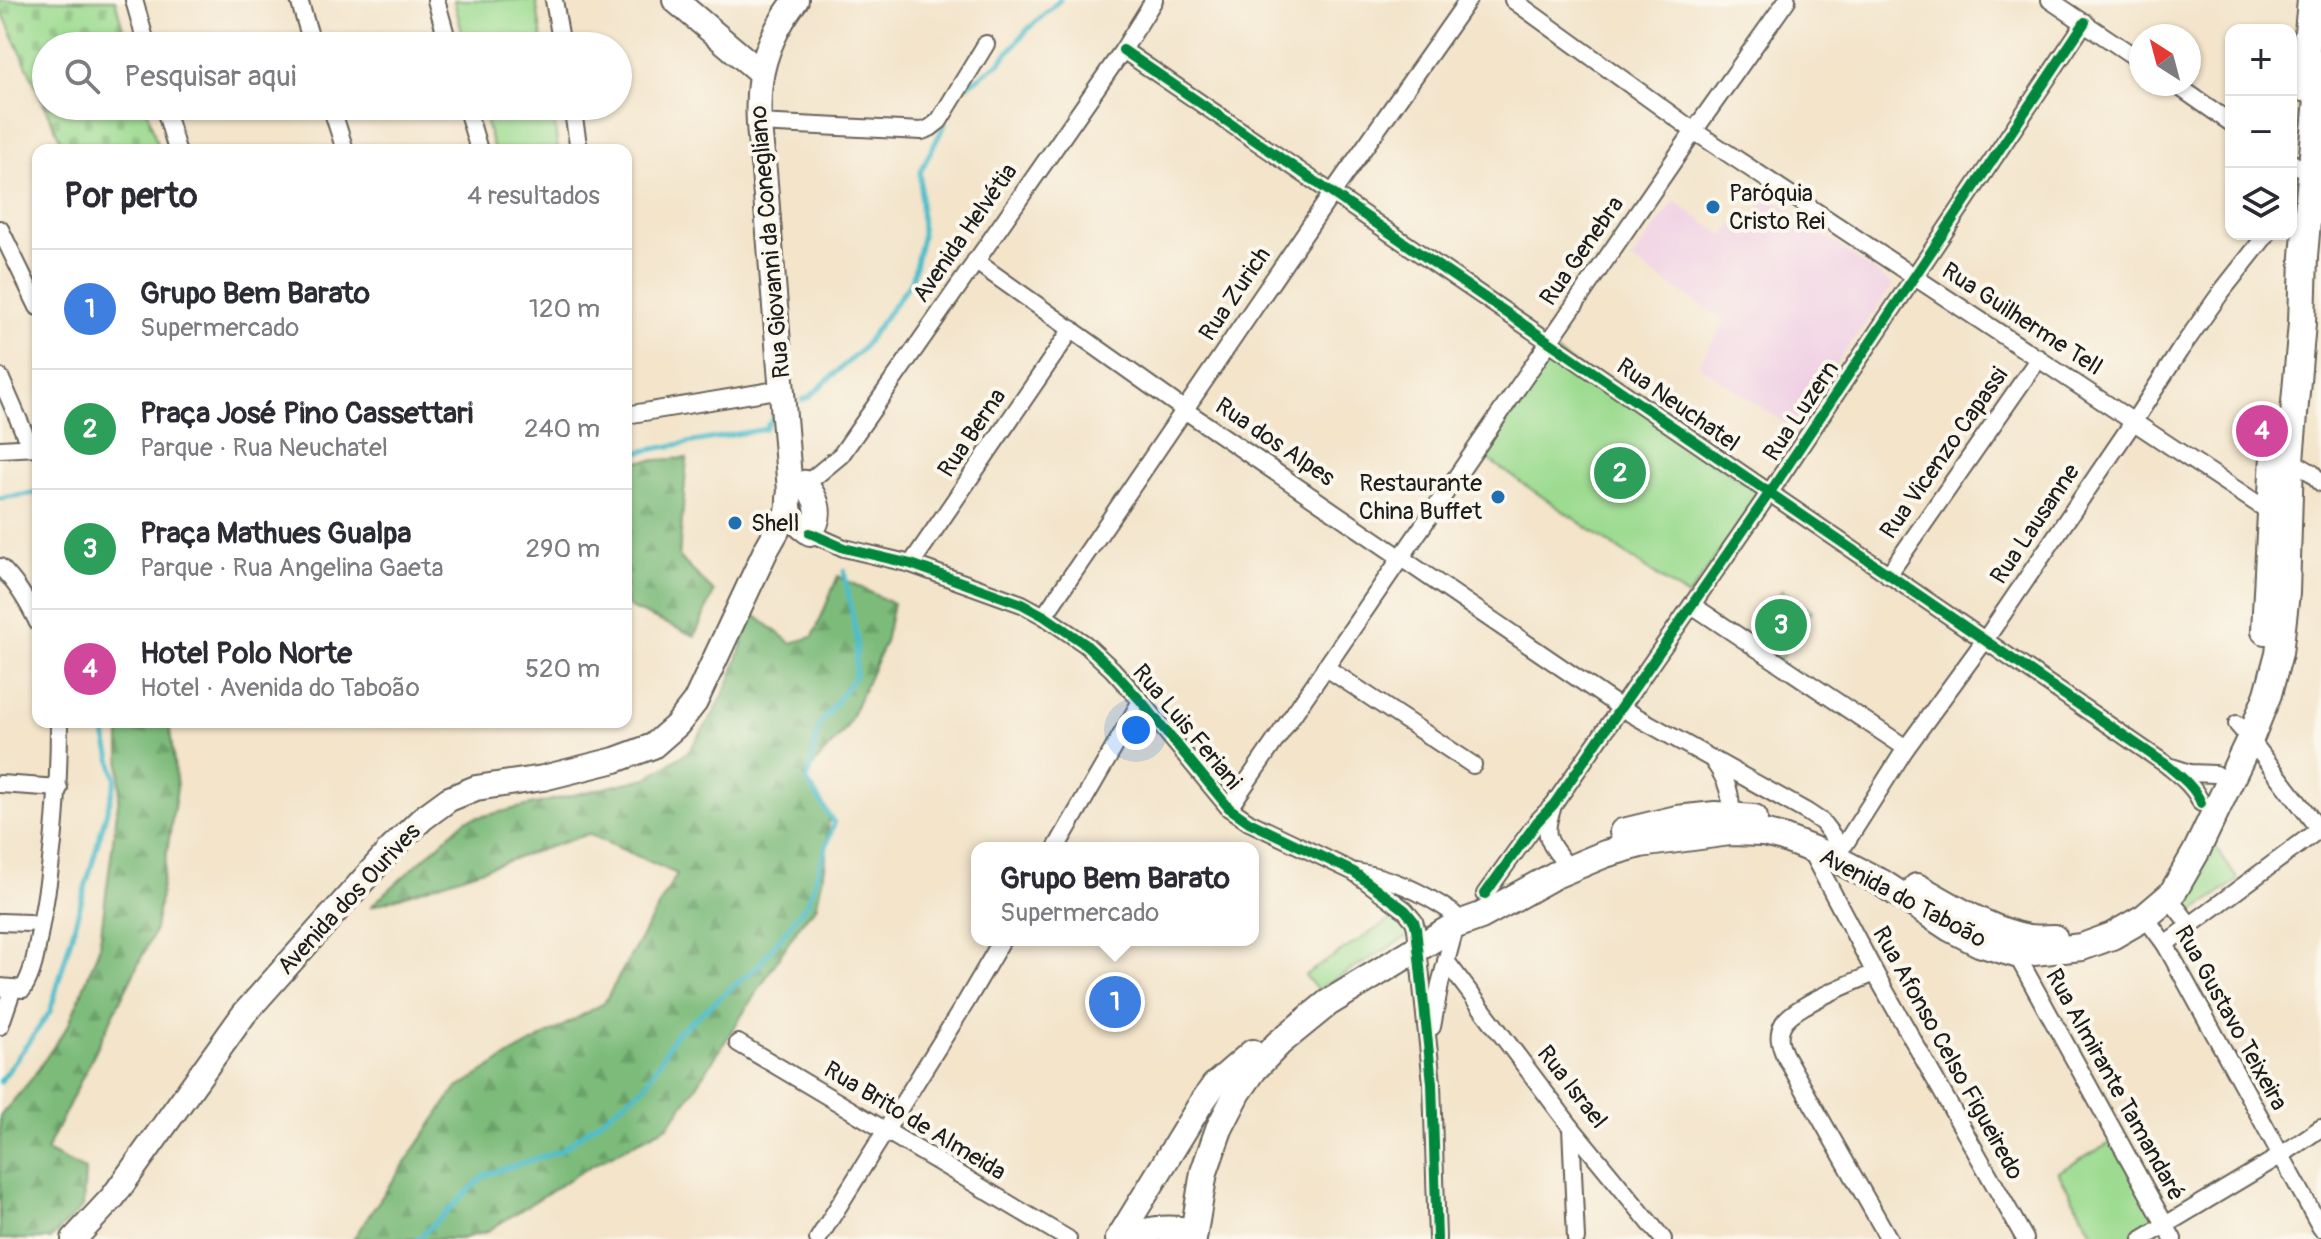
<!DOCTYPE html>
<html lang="pt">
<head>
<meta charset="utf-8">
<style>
  :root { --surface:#fff; --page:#f7f7f7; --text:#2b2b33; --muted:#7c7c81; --line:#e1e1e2; --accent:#1f6fb2 }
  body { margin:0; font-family:Pangolin,sans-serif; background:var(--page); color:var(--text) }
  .controls { position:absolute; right:24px; top:24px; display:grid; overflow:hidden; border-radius:16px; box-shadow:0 2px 6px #0004 }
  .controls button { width:72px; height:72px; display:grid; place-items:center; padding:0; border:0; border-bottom:2px solid var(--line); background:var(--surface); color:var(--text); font:40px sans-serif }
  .compass { position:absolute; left:2129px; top:24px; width:72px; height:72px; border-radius:50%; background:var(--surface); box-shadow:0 2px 6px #0004; rotate:324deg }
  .you { position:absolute; left:1136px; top:730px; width:28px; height:28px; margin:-20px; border:6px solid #fff; border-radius:50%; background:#1a73e8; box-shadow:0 0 0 12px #1a73e833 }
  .badge { display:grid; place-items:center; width:52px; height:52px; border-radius:50%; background:var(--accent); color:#fff; font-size:26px; font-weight:700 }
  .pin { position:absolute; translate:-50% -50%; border:4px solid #fff; box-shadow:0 2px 8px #0006 }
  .popup { position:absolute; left:971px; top:842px; width:288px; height:104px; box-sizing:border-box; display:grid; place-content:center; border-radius:16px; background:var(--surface); filter:drop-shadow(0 2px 6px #0005); font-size:26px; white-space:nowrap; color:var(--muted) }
  .popup b { font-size:30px; color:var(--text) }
  .popup::after { content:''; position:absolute; left:50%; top:100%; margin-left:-16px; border:16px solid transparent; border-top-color:var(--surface) }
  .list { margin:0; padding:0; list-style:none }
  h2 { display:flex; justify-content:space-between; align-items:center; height:104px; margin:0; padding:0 32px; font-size:34px }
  h2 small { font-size:26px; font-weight:400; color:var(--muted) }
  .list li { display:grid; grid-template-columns:52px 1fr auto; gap:24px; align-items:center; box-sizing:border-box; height:120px; padding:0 32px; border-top:2px solid var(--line) }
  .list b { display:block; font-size:30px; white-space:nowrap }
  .list p { margin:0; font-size:26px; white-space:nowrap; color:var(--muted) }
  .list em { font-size:26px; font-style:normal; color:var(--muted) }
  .icon { flex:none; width:44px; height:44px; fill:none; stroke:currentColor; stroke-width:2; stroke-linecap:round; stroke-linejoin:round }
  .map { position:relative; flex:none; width:2321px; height:1239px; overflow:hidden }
  .search { position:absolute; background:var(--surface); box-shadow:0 2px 6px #0004; left:32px; top:32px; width:600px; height:88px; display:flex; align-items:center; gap:20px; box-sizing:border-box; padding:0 28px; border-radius:44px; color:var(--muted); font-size:30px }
  .panel { position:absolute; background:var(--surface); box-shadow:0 2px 6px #0004; left:32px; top:144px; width:600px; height:584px; border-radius:16px }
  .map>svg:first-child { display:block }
  .built { fill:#f0d0e4 }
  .green { fill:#9cdb90; stroke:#5c7c56; stroke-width:2 }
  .forest { fill:url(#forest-firs); stroke:#4c6c4b; stroke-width:2 }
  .cemetery { fill:url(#cemetery-stones); stroke:#5c7c56; stroke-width:2 }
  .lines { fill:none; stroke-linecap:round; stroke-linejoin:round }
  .stream { stroke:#50bdca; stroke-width:5 }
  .street-casing { stroke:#676259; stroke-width:20 }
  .secondary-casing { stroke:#676259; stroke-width:28 }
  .primary-casing { stroke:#676259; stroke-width:30 }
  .street { stroke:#fff; stroke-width:16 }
  .secondary { stroke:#fff; stroke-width:24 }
  .primary { stroke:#fff; stroke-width:26 }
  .cycleway-casing { stroke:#fbf7ec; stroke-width:15 }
  .cycleway { stroke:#00873e; stroke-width:10 }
  .poi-dot { fill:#1f6fb2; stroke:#fbf7ec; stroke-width:3 }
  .labels { text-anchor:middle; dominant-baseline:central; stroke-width:8; stroke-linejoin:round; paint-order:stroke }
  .poi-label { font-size:24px; fill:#1c1c1c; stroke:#fbf7ec; text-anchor:start }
  .street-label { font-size:24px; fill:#1c1c1c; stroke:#fbf7ec }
</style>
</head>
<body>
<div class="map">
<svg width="2321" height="1239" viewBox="0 0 2321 1239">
  <defs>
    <pattern id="forest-firs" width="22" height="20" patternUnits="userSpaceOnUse" patternTransform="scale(2)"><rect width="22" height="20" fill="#7dbb7a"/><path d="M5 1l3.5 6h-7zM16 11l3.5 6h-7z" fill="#6ba069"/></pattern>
    <pattern id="cemetery-stones" width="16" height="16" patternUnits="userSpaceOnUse" patternTransform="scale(2)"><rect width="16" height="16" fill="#9cdb90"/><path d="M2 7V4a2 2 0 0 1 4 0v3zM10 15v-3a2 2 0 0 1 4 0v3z" fill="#86bb7c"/></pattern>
  </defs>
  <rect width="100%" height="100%" fill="#fbf7ec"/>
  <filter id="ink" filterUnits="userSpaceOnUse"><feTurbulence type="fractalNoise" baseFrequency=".0125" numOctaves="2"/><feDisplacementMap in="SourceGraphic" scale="16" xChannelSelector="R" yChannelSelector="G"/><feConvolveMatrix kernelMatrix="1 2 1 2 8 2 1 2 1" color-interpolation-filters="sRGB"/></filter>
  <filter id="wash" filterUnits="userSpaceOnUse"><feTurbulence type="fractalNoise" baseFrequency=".006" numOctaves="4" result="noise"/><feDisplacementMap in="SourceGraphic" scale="32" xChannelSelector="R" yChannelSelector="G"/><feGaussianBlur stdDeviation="1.8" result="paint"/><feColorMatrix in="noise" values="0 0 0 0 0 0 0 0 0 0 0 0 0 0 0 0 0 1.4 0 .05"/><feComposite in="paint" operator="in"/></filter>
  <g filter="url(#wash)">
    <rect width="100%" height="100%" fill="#f3e4ca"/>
    <path class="built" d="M 1769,196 L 1893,285 L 1791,427 L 1698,365 L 1726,321 L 1631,260 L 1674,201 L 1724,236 L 1745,209 L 1754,215 Z"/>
    <g class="green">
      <path d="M 454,0 L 536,0 L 543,46 L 462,46 L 460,39 L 463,36 Z"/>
      <path d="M 481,106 L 552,106 L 558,150 L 494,150 Z"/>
      <path d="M 1552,349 L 1760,493 L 1688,597 L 1480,454 Z"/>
      <path d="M 1782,590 L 1812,611 L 1780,660 L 1749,639 Z"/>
      <path d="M 2212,842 L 2238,880 L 2190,914 L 2184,897 Z"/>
      <path d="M 1399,914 L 1407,923 L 1410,935 L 1317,990 L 1305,975 Z"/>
      <path d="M 2114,1141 L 2161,1224 L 2135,1239 L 2096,1239 L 2058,1172 Z"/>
    </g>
    <g class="forest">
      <path d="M 687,458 L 679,557 L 714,592 L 695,636 L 634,610 L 626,605 L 626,462 Z"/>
      <path d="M 838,576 L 893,604 L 885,642 L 846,729 L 804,776 L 829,816 L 825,867 L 816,907 L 801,923 L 696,1087 L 668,1126 L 592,1165 L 486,1232 L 460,1239 L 353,1239 L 455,1090 L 512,1054 L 604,1003 L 677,874 L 588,834 L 370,907 L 466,820 L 647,778 L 689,751 L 716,710 L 732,676 L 752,613 L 791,643 L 813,637 Z"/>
      <path d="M 120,722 L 169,722 L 177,788 L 155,930 L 46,1151 L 85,1170 L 83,1207 L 50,1239 L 0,1239 L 0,1116 L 30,1081 L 69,1024 L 99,948 L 120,788 Z"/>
    </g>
    <path class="cemetery" d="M 0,0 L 115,0 L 128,46 L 46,46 L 46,106 L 146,106 L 159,150 L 65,150 L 0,7 Z"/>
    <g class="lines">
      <g class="stream">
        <path d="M 968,85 L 999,63 L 1029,28 L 1060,0"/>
        <path d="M 802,400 L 809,397 L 861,350 L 912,280 L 922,237 L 920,172 L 945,124"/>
        <path d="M 626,454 L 765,429 L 774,416"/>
        <path d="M 0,498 L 38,493"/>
        <path d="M 0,1082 L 50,1012 L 116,779 L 102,722"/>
        <path d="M 418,1239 L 485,1175 L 562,1150 L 645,1086 L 675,1035 L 758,966 L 808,902 L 834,823 L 807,781 L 819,726 L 855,676 L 857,639 L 844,571"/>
      </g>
    </g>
  </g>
  <g filter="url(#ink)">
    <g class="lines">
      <defs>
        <g id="street">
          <path d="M 134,0 L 147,46"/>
          <path d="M 299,0 L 313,46"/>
          <path d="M 436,0 L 449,46"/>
          <path d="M 554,0 L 562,46"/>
          <path d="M 1513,0 L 1694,131 L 2270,512"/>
          <path d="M 2050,0 L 2141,61"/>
          <path d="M 1123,50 L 2167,765 C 2180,776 2195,787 2201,803"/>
          <path d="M 2175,84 L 2231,123"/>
          <path d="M 164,106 L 177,150"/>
          <path d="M 331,106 L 345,150"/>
          <path d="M 466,106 L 479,150"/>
          <path d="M 572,106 L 579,150"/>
          <path d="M 757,123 L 922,131 L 930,128 L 939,121 L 986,44"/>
          <path d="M 2291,162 L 2296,166 L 2313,169"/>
          <path d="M 0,229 L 38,307"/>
          <path d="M 975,261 L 1186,411 L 1621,708 L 1807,812 L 1822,822 L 1835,839"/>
          <path d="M 0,377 L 30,446"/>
          <path d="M 626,415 L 783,389"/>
          <path d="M 0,449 L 38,447"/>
          <path d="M 2290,460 L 2312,473 L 2321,483"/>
          <path d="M 806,484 L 841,455 L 1123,50 L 1154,0"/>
          <path d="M 810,533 L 844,548 L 911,564 L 1022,604 L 1044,616 L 1085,644 L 1112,669 L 1141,701 L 1229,808 L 1249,822 L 1354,872 L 1405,910 L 1414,921 L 1416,928 L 1432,1083 L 1437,1239"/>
          <path d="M 911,564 L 1072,329"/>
          <path d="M 0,567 C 17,583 28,602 38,623"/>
          <path d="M 1888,575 L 2039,358"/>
          <path d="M 1692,605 L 1906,748"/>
          <path d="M 1044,616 L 1333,192 L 1468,0"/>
          <path d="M 1325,667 L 1473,765"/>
          <path d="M 2237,724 L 2250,739 L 2321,832"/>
          <path d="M 1714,762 C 1727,780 1732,795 1731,817"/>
          <path d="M 2172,767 L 2190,773 L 2215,774"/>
          <path d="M 0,784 L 59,788"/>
          <path d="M 1229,808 L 1694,131 L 1787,0"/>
          <path d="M 1552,809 C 1544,831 1546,840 1561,858"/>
          <path d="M 1845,844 L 1906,748 L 1985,640 L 2134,421 L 2180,350 L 2222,291 L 2267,234"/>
          <path d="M 1056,848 L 1141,701"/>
          <path d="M 1809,848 L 1875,973 L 2025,1239"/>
          <path d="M 1356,872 C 1393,878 1422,892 1453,913 L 1456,925 L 1440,984 L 1432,1027"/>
          <path d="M 1485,894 L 1537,822 L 1554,804 L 1770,492 L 2085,22"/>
          <path d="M 2168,897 L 2190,925"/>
          <path d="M 2145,917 L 2165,944 L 2321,1228"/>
          <path d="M 0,922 L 29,923"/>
          <path d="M 2165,944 L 2321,828"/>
          <path d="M 2016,954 L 2173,1239"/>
          <path d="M 1446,961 L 1571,1127 L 1663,1239"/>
          <path d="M 1875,973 C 1854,982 1792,1006 1783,1024 C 1777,1035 1780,1044 1784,1054 L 1889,1239"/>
          <path d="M 0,987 L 23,989 C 35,970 37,946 41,924 C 54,857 59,790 59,722"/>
          <path d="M 0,1026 L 13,988"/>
          <path d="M 738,1043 L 1068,1239"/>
          <path d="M 1571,1127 L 1576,1239"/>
          <path d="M 818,1239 L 966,1002 L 1002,940"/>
          <path d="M 2142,1239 L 2280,1156 L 2321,1128"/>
        </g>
        <g id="secondary">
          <path d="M 675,0 L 761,73"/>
          <path d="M 804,483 C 817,498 824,515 810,533 C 791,520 786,513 790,491 L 795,486 Z"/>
          <path d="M 790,491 L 764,171 C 755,103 752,58 796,0"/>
          <path d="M 74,1239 L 113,1197 L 244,1014 L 390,850 L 423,818 L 449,799 L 476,788 L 543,778 L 615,760 L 653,746 L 677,725 L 695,702 L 766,550 L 788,511"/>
          <path d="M 1118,1239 L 1200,1105 L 1214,1085 L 1252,1052"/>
          <path d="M 1124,1239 C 1147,1227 1167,1227 1193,1230"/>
        </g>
        <g id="primary">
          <path d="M 2303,88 L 2311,0"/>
          <path d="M 2265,631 L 2274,455"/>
          <path d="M 1623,832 L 1677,819 L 1715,815 L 1754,818"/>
          <path d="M 1917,887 C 1952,906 1989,931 2029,938 C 2037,939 2046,938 2054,938"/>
          <path d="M 1193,1239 L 1204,1172 L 1219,1129 L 1238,1092 L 1254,1069 L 1279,1043 L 1328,1003 L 1456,925 L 1481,916 L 1555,875 L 1605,854 L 1640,844 L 1730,832 L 1763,833 L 1783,838 L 1834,858 L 1882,883 L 1950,928 L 1979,943 L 2016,954 L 2082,947 L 2112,936 L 2145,917 L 2172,894 L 2196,852 L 2250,739 L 2268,694 L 2279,653 L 2286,593 L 2290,460 L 2302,323 L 2304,256 L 2321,64"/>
        </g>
      </defs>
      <use href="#street" class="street-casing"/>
      <use href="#secondary" class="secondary-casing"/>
      <use href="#primary" class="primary-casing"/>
      <use href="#street" class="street"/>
      <use href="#secondary" class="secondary"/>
      <use href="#primary" class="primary"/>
      <defs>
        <g id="cycleway">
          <path d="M 1123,50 L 2167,765 C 2180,776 2195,787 2201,803"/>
          <path d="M 810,533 L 844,548 L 911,564 L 1022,604 L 1044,616 L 1085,644 L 1112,669 L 1141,701 L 1229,808 L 1249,822 L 1354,872 L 1405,910 L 1414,921 L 1416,928 L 1432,1083 L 1437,1239"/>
          <path d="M 1485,894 L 1537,822 L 1554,804 L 1770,492 L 2085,22"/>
        </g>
      </defs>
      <use href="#cycleway" class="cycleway-casing"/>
      <use href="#cycleway" class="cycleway"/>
    </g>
  </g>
  <g class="poi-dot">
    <circle cx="1713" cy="207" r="8"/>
    <circle cx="1498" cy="497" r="8"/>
    <circle cx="735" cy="523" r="8"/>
  </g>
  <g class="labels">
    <g class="poi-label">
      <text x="1729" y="193">Paróquia<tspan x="1729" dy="28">Cristo Rei</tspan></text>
      <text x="1482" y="483" text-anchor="end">Restaurante<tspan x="1482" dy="28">China Buffet</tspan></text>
      <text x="751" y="523">Shell</text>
    </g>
    <g class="street-label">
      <text transform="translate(965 233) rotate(-55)">Avenida Helvétia</text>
      <text transform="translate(770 242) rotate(-95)">Rua Giovanni da Conegliano</text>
      <text transform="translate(1582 251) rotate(-55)">Rua Genebra</text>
      <text transform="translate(1235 294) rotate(-56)">Rua Zurich</text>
      <text transform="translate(2022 319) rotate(33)">Rua Guilherme Tell</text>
      <text transform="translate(1678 405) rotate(35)">Rua Neuchatel</text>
      <text transform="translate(1801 411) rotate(-56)">Rua Luzern</text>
      <text transform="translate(972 433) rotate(-56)">Rua Berna</text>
      <text transform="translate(1275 442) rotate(34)">Rua dos Alpes</text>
      <text transform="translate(1944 453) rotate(-55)">Rua Vicenzo Capassi</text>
      <text transform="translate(2035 524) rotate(-56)">Rua Lausanne</text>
      <text transform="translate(1187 727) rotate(50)">Rua Luis Feriani</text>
      <text transform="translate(1903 898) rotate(28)">Avenida do Taboão</text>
      <text transform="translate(349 899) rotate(-47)">Avenida dos Ourives</text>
      <text transform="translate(2231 1018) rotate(61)">Rua Gustavo Teixeira</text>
      <text transform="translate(1948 1053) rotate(61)">Rua Afonso Celso Figueiredo</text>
      <text transform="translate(2115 1085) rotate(61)">Rua Almirante Tamandaré</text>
      <text transform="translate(1572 1087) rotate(52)">Rua Israel</text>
      <text transform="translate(915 1121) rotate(31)">Rua Brito de Almeida</text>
    </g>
  </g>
</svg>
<div class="controls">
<button>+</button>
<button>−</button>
<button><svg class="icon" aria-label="layers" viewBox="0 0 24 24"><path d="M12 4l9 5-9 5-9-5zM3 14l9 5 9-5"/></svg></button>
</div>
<svg class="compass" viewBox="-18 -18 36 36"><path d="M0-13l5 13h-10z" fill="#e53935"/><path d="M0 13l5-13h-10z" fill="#7c7c81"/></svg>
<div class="you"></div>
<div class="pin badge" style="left:1115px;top:1002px;background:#3f7fe0">1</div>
<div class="popup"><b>Grupo Bem Barato</b>Supermercado</div>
<div class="pin badge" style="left:1620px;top:473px;background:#2e9e5b">2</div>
<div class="pin badge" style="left:1781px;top:625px;background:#2e9e5b">3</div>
<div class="pin badge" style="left:2262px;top:431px;background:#d1479c">4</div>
<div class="search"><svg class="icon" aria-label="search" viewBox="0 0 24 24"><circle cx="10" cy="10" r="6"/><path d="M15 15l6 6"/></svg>Pesquisar aqui</div>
<section class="panel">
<h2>Por perto<small>4 resultados</small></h2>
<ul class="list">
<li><span class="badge" style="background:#3f7fe0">1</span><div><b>Grupo Bem Barato</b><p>Supermercado</p></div><em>120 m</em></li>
<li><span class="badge" style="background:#2e9e5b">2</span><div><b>Praça José Pino Cassettari</b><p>Parque · Rua Neuchatel</p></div><em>240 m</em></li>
<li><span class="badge" style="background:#2e9e5b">3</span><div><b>Praça Mathues Gualpa</b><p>Parque · Rua Angelina Gaeta</p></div><em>290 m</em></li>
<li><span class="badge" style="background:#d1479c">4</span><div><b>Hotel Polo Norte</b><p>Hotel · Avenida do Taboão</p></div><em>520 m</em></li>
</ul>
</section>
</div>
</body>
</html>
